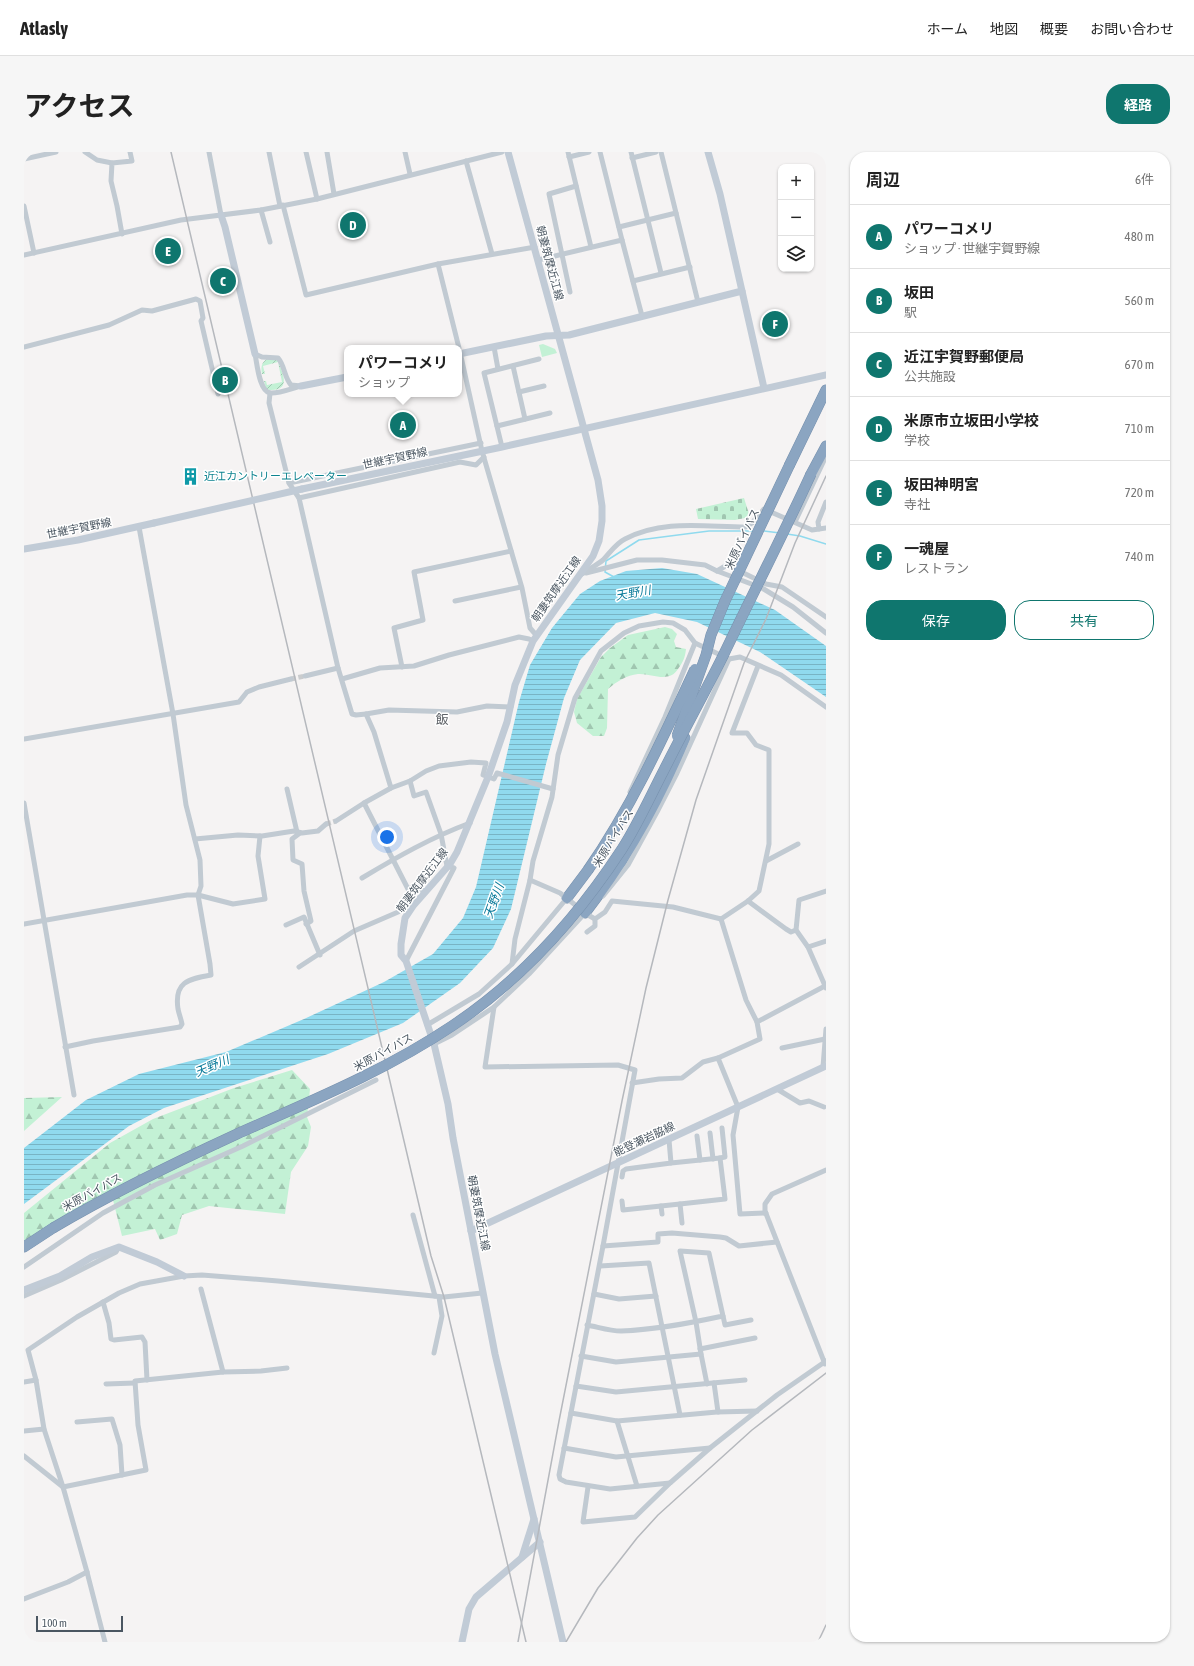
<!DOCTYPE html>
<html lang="ja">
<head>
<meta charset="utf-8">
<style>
  :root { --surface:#fff; --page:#f6f6f6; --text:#222; --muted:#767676; --line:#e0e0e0; --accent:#0f766e }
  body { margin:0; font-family:"Asap Condensed","Noto Sans JP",sans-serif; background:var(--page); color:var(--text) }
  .controls { position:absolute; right:12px; top:12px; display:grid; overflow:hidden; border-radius:8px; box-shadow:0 1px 3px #0004 }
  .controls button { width:36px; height:36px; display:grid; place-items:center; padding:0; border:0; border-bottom:1px solid var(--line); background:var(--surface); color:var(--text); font:20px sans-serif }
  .scale { position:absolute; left:12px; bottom:10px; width:87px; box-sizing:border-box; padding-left:4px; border:2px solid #4a5661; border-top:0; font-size:11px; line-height:14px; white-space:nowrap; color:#4a5661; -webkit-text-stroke:3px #fff; paint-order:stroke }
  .you { position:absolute; left:363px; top:685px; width:14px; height:14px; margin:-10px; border:3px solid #fff; border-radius:50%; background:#1a73e8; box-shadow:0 0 0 6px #1a73e833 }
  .badge { display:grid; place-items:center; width:26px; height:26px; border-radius:50%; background:var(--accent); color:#fff; font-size:13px; font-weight:700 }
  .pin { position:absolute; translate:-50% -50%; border:2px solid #fff; box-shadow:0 1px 4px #0006 }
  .popup { position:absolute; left:320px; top:193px; width:118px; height:52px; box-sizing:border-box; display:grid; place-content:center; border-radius:8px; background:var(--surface); filter:drop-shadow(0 1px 3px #0005); font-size:13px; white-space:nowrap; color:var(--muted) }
  .popup b { font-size:15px; color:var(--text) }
  .popup::after { content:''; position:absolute; left:50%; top:100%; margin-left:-8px; border:8px solid transparent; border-top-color:var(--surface) }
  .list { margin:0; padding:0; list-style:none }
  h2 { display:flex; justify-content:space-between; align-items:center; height:52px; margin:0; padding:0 16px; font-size:17px }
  h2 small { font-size:13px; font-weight:400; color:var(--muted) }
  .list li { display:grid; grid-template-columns:26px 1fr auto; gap:12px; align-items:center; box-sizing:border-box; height:64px; padding:0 16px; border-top:1px solid var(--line) }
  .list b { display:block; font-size:15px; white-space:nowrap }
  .list p { margin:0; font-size:13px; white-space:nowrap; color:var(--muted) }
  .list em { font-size:13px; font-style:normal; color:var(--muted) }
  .actions { display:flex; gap:8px; padding:12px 16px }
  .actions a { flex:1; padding:9px 0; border:1px solid var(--accent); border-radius:16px; text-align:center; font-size:14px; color:var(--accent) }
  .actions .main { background:var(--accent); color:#fff }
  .icon { flex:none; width:22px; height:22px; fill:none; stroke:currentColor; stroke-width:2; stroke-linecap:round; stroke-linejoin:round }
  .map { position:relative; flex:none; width:802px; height:1490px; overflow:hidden; border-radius:16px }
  header { display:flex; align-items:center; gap:24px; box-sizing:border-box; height:56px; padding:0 20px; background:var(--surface); border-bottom:1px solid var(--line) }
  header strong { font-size:19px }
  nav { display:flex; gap:22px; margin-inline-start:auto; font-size:14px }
  .intro { display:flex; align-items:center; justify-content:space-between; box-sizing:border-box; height:96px; padding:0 24px }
  h1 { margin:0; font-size:28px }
  .button { padding:10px 18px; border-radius:16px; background:var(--accent); color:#fff; font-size:14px; font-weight:700 }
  main { display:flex; gap:24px; padding:0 24px }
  aside { flex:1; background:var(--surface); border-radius:16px; box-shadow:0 1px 3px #0004 }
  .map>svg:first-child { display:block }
  .forest { fill:url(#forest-firs) }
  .cemetery { fill:url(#cemetery-stones) }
  .park { fill:#c3f1d5 }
  .garden { fill:url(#garden-furrows) }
  .water { fill:url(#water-rules) }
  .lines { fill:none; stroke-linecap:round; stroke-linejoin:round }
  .stream { stroke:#90daee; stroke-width:1.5 }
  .street-tunnel { stroke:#caccce; stroke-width:5; stroke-dasharray:5 2.5; stroke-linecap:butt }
  .highway-casing { stroke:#7690ad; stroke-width:11 }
  .street { stroke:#c1cad2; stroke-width:5 }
  .secondary { stroke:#c1cbd6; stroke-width:7 }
  .highway { stroke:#8ba5c1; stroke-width:10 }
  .rail { stroke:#b5b8bd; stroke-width:1.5 }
  .highway-bridge-casing { stroke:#7690ad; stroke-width:11; stroke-linecap:butt }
  .secondary-bridge { stroke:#c1cbd6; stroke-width:7 }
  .highway-bridge { stroke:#8ba5c1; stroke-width:10 }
  .labels { text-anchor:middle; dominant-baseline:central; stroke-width:3; stroke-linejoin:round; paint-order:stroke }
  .street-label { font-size:11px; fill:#4a5661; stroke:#fff }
  .culture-label { font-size:11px; fill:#0d838f; stroke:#fff; text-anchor:start }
  .water-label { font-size:12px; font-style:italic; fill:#0c7c9b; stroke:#fff }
  .quarter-label { font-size:13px; fill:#5f6368; stroke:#fff }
</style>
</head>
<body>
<header>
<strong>Atlasly</strong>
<nav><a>ホーム</a><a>地図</a><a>概要</a><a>お問い合わせ</a></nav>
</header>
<div class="intro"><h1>アクセス</h1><a class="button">経路</a></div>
<main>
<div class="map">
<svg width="802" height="1490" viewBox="0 0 802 1490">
  <defs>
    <pattern id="forest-firs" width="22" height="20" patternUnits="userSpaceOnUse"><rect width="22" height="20" fill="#c3f1d5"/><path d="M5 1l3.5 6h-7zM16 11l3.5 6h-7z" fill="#a0c6b0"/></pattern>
    <pattern id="cemetery-stones" width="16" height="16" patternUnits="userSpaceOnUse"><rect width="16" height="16" fill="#c3f1d5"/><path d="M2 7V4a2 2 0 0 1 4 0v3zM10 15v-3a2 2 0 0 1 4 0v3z" fill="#a0c6b0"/></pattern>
    <pattern id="garden-furrows" width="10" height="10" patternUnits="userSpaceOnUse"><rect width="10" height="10" fill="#c3f1d5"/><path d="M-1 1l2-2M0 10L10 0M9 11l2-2" fill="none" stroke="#a0c6b0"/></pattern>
    <pattern id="water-rules" width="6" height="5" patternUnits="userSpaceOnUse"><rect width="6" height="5" fill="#90daee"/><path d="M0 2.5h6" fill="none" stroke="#78b4c4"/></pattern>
  </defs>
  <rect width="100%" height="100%" fill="#f5f3f3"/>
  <g class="forest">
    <path d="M 641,475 L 648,477 L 653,482 L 650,489 L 652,495 L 662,497 C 661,506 659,510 654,517 C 645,532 627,521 614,522 C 603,523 592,530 584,537 L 583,576 L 580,584 L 569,584 L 553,571 L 550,560 L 553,547 L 577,505 L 586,496 L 604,483 Z"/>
    <path d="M 268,918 L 286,937 L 283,965 L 287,975 L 284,994 L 267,1020 L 261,1062 L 185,1054 L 158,1063 L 153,1082 L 136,1088 L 131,1077 L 98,1084 L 87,1040 L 0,1089 L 0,1061 L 86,991 L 129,967 L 210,936 Z"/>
    <path d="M 38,945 L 0,979 L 0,946 Z"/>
  </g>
  <path class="cemetery" d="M 720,346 L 726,365 L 711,368 L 674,367 L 672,357 Z"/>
  <path class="park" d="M 519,192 L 531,197 L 533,201 L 518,205 L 515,193 Z"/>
  <path class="garden" d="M 243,207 L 253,207 C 258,220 269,239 245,238 L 242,236 L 240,229 L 242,229 L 243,233 L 258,230 L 254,210 L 239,214 L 241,222 L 238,222 C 237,215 237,211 243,207 Z"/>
  <path class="water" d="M 638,416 L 673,422 L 751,458 L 802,494 L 802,545 L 736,500 L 673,470 L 631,461 L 592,471 L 556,508 L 540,546 L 522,612 L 487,757 L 469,796 L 436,831 L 379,871 L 304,902 L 140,956 L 105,974 L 0,1052 L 0,996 L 62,948 L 115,922 L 202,900 L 280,867 L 360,830 L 409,802 L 439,766 L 452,735 L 495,550 L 506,513 L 528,476 L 556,442 L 576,429 L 602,419 Z"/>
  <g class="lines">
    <g class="stream">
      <path d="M 740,379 L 756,381"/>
      <path d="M 763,382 L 776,384 L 802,392"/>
      <path d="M 590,425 L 581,420 L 582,409 L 615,388 L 685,379 L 730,379"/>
    </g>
    <g class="street-tunnel">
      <path d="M 267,527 L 281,524"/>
      <path d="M 302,672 L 312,669"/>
    </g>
    <defs>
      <g id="highway">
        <path d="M 766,312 L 802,238"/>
        <path d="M 787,322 L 802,294"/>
        <path d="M 543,746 L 564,718"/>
        <path d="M 561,761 C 603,707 635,649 661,586"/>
        <path d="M 0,1095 L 29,1076"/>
      </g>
    </defs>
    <use href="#highway" class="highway-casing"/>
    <g class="street">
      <path d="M 61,0 L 73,8 L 88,11"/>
      <path d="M 185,0 L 197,63"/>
      <path d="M 245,0 L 256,54"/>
      <path d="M 282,0 L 293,47"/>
      <path d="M 303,0 L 310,42"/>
      <path d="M 381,0 L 386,22"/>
      <path d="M 544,0 L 567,95"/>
      <path d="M 576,0 L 598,88"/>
      <path d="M 607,0 L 637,121"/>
      <path d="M 637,0 L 674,150"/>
      <path d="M 545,5 L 565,0"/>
      <path d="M 608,6 L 632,0"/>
      <path d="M 0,7 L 32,0"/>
      <path d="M 442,9 L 468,102"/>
      <path d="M 259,53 L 282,143 L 414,112 L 435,196"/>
      <path d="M 0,54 L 10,101"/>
      <path d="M 237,58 L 246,90"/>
      <path d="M 595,75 L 652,61"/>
      <path d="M 98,82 L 93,54 L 87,29 L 88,11 L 108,9 L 106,0"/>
      <path d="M 0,103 L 157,68 L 237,58 L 293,47 L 478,0"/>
      <path d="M 514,108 L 598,88 L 618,164"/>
      <path d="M 414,112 L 511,95"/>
      <path d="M 609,129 L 666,115"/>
      <path d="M 546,140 L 525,42 L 552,34"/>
      <path d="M 0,195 L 85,173 L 118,158 L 128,159 L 172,147 L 176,149 L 179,166 L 177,169 L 194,242"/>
      <path d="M 470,195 L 474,217"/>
      <path d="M 436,200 L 458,299 L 498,436 L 506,476 L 513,484"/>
      <path d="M 231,202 L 238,205 L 254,206 C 261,214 260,225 267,233 L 277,234 C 269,236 254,242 246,241 C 235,239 233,211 231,202 Z"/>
      <path d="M 489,214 L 501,267"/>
      <path d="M 495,240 L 520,234"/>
      <path d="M 246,241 L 245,251 L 265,331 L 275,346 L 314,516 L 328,562 L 332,563 L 342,562 L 350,580 L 367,636 L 386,629 L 402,619 L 415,614 L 447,610 L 462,611 L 459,623 L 470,627 L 473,621 L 529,637"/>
      <path d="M 473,274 L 526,261"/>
      <path d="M 478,295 L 460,221 L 515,207"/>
      <path d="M 265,331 L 457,291"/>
      <path d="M 275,346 L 436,310 L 452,313 L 460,305"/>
      <path d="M 771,370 L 802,304"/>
      <path d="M 795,377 L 802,376"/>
      <path d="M 693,419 L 703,413 L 742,432 L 758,435 L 802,465"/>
      <path d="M 562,421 L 613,408 L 638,408 L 681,413 L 693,419 L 738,436 L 769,455 L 802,481"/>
      <path d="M 558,422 C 565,417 573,413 579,408 C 586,401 591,392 601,387 C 639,367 681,375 722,375 L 728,371 L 740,357 L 788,378 L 795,377 L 794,370 L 802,350"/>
      <path d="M 431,449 L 497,435"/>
      <path d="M 378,515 L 370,476 L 399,468 L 390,420 L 487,399"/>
      <path d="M 281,524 L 314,516"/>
      <path d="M 318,527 L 356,516 L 390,514 L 425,503 L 495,485 L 505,487 L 509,489"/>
      <path d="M 342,562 L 365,558 L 433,560 L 463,554 L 487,555"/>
      <path d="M 0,587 L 215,550 L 223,540 L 235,535 L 267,527"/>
      <path d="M 263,637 L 273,680"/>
      <path d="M 606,640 L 641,565 L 671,491"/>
      <path d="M 0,651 L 50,943"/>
      <path d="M 340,651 L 384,737 L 392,734 L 402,740"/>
      <path d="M 312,669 L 340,651 L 367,636"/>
      <path d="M 276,681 L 268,687 L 269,708 L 278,712 L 280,739 L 287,769 L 282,772"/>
      <path d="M 171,687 L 214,683 L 238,684 L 270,679 L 278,681 L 294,679 L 302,672"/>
      <path d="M 742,709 L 774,692"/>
      <path d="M 338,726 C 373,705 408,685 446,671"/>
      <path d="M 506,728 L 536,741 L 564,763 L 571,767"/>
      <path d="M 579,744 L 604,713 L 633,660 L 653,621 L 705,507"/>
      <path d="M 724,749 L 762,777 L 767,780 L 772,778"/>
      <path d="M 697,767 L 722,848 L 733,870"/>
      <path d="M 0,772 L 163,743 L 174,743 L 209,752 L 241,747 L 234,704 L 236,684"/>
      <path d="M 262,773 L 280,765 L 296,803"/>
      <path d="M 563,780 L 571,774 L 571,767 L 581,760 L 588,749 L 649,755 L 697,767 L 724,749 L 735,739 L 745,692 L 745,598 L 732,593 L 723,581 L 708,581 L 734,514"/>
      <path d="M 784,795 L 802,789"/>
      <path d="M 382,809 L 430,716 L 423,714 L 417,682 L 402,640 L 390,644 L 386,629"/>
      <path d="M 488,812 L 491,787 L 506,728 L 509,709 L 528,645 L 534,603 L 551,546 L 577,499 L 600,481 L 615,474 L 639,470 L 649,471 L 661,478 L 671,491 L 705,507 L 716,505 L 757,523 L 802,555"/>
      <path d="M 275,815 L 330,779 L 388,754"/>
      <path d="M 802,836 L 784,795 L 772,778 L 775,748 L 802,739"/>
      <path d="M 470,855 L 461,915 L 594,913 L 611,918 L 579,1094 L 535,1323 L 536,1327 L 542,1330 L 586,1337 L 646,1331"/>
      <path d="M 403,873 L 455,842 L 488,812 L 543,746"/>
      <path d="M 410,892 L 428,883 L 470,855 L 505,822 L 561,761"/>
      <path d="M 41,895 L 69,889 L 156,875 L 158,872 C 157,867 155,862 154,857 C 150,830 164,827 187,823 L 186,812 L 174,743 L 177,734 L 176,708 L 162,653 L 149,562 L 115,375"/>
      <path d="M 758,896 L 801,887"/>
      <path d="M 694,906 L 736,887 L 733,870 L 801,834"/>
      <path d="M 799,915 L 802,877"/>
      <path d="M 608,931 L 635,927 L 658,926 L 679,910 L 694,906 L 714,955 L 709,983 L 716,1062 L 742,1061"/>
      <path d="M 753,937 L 776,951 L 785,949 L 800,955"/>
      <path d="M 686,981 L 689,1007"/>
      <path d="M 673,984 L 676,1008"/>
      <path d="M 696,1006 L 701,1005 L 698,976"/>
      <path d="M 647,1011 L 696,1006 L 701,1047 L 656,1052 L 658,1071"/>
      <path d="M 598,1025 L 599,1019 L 602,1017 L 647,1011 L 645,988"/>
      <path d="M 598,1049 L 599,1058 L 656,1052"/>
      <path d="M 637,1054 L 638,1062"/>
      <path d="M 389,1063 L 411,1144"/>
      <path d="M 579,1094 L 634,1090 L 634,1082 L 648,1081 L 696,1085 L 702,1086 L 715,1094 L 753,1090"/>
      <path d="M 576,1114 L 625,1111 L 656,1263"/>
      <path d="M 0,1115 L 79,1061 L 131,1033 L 219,994 L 352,928"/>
      <path d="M 177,1137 L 199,1220"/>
      <path d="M 570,1142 L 595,1147 L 632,1144"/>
      <path d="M 0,1144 L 37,1128 L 92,1100 L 95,1095"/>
      <path d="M 79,1150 L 85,1171 L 87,1187 L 90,1188 L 118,1185 L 121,1190 L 123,1228"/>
      <path d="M 699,1164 L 701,1173 L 727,1168"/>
      <path d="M 563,1173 C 574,1175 586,1179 597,1179 C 631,1178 666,1171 699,1164 L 685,1101 L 656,1099 L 672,1170 L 677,1202 L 683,1232"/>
      <path d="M 676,1197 L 731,1186"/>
      <path d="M 410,1201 L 418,1164 L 415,1145"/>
      <path d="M 557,1204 L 592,1210 L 677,1202"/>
      <path d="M 801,1212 L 741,1059 L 741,1052 L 748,1042 L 802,1018"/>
      <path d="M 0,1230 L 12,1228"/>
      <path d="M 690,1231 L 694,1260"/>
      <path d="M 82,1232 L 111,1231"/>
      <path d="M 552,1234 L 592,1240 L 721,1228"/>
      <path d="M 547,1261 L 593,1269 L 693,1260 L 733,1259"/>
      <path d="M 593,1269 L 613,1334"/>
      <path d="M 53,1270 L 88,1267 L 96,1293 L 98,1323"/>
      <path d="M 0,1279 L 20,1277"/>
      <path d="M 540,1296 L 592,1305 L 686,1296"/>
      <path d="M 0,1304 L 39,1335 L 122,1318 L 114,1273 L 111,1229 L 199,1220 L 237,1219 L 263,1216"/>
      <path d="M 564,1335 L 559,1370 L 611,1365 L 646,1331 L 686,1296 L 753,1243 L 802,1209"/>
      <path d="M 0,1447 L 44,1430 L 63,1420"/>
      <path d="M 81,1490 L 63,1420 L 39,1335 L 20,1277 L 12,1228 L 4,1198 L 53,1165 L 95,1141 L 116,1132 L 160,1124 L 178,1123 L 254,1129 L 420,1145 L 458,1141"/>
    </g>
    <g class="secondary">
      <path d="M 484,0 L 574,328 L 578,354 L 578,369 L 575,389 L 569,404 L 509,489 L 491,533 L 483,570 L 464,625 L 433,700 L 426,712 L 389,754 L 381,766 L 377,792 L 377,803 L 382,809 L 410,892 L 424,952 L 429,986 L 471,1202 L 539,1490"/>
      <path d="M 684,0 L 696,42 L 740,236"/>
      <path d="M 197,63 L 201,75 L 231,202"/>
      <path d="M 435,202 L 522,184 L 545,183 L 718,139"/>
      <path d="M 277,234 L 323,225"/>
      <path d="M 278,337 L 478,295 L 802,223"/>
      <path d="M 0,397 L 54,388 L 130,371"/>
      <path d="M 447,1079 L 802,914"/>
      <path d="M 0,1138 L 36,1124 L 68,1105 L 95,1095 L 133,1110 L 160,1124"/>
      <path d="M 498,1405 L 510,1367"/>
      <path d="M 438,1490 L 445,1457 L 452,1445 L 516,1390"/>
    </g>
    <use href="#highway" class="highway"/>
    <g class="rail">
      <path d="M 147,0 L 380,989 L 407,1104 L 420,1145 L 502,1490"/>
      <path d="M 494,1490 L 535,1269 L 598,949 L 622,836 L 644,748 L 672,648 L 720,511 L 742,467 L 771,391 L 802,324"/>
      <path d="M 542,1490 L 574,1436 L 613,1386 L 634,1363 L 728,1278 L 802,1221"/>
      <path d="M 794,1490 L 802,1473"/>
    </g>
    <defs>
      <g id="highway-bridge">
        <path d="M 653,584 L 682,503 L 687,483 L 701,449 L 766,312"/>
        <path d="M 564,718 C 607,656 639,586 671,517"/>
        <path d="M 29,1076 C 88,1041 150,1011 213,982 C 287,949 361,919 428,874 C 497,828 553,766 598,697 C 614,672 626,645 640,618 C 659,580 680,542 699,504 C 728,443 759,383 787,322"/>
      </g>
    </defs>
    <use href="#highway-bridge" class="highway-bridge-casing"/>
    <path class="secondary-bridge" d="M 130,371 L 278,337"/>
    <use href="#highway-bridge" class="highway-bridge"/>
  </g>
  <defs>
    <symbol id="building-bare" viewBox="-9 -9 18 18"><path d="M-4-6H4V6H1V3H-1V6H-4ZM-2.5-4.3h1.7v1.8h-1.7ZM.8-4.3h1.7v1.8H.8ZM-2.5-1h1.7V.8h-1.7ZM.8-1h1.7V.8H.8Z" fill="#0f9aa8" stroke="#fff" stroke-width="2.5" paint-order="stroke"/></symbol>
  </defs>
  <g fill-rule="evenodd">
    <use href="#building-bare" x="154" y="312" width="25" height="25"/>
  </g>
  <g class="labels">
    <g class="street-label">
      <text transform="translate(526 111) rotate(75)">朝妻筑摩近江線</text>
      <text transform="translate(371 306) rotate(-12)">世継宇賀野線</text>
      <text transform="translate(55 376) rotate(-11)">世継宇賀野線</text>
      <text transform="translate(718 387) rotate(-65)">米原バイパス</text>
      <text transform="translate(532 437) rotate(-55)">朝妻筑摩近江線</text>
      <text transform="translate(589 686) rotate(-58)">米原バイパス</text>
      <text transform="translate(398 728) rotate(-53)">朝妻筑摩近江線</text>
      <text transform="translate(359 900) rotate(-29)">米原バイパス</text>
      <text transform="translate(620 987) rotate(-25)">能登瀬岩脇線</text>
      <text transform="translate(68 1040) rotate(-29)">米原バイパス</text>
      <text transform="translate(455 1061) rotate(79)">朝妻筑摩近江線</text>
    </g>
    <g class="culture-label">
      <text x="180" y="324">近江カントリーエレベーター</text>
    </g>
    <g class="water-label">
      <text transform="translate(609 441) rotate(-10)">天野川</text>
      <text transform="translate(470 749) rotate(-70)">天野川</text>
      <text transform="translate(188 914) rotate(-23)">天野川</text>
    </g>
    <g class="quarter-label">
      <text x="418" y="567">飯</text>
    </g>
  </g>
</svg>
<div class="controls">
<button>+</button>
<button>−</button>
<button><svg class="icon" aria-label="layers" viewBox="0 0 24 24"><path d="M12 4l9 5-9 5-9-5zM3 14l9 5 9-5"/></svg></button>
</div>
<div class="scale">100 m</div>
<div class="you"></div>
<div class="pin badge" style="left:379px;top:273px">A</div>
<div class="popup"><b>パワーコメリ</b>ショップ</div>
<div class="pin badge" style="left:201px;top:228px">B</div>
<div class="pin badge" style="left:199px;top:129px">C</div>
<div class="pin badge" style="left:329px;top:73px">D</div>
<div class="pin badge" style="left:144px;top:99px">E</div>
<div class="pin badge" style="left:751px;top:172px">F</div>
</div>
<aside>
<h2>周辺<small>6件</small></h2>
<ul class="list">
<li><span class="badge">A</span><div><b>パワーコメリ</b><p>ショップ · 世継宇賀野線</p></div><em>480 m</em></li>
<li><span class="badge">B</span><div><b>坂田</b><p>駅</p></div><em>560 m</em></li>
<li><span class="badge">C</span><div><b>近江宇賀野郵便局</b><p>公共施設</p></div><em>670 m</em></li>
<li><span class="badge">D</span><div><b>米原市立坂田小学校</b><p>学校</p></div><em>710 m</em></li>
<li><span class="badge">E</span><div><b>坂田神明宮</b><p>寺社</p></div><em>720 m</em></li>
<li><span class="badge">F</span><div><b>一魂屋</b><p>レストラン</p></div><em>740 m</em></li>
</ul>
<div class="actions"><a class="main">保存</a><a>共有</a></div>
</aside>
</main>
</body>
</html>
